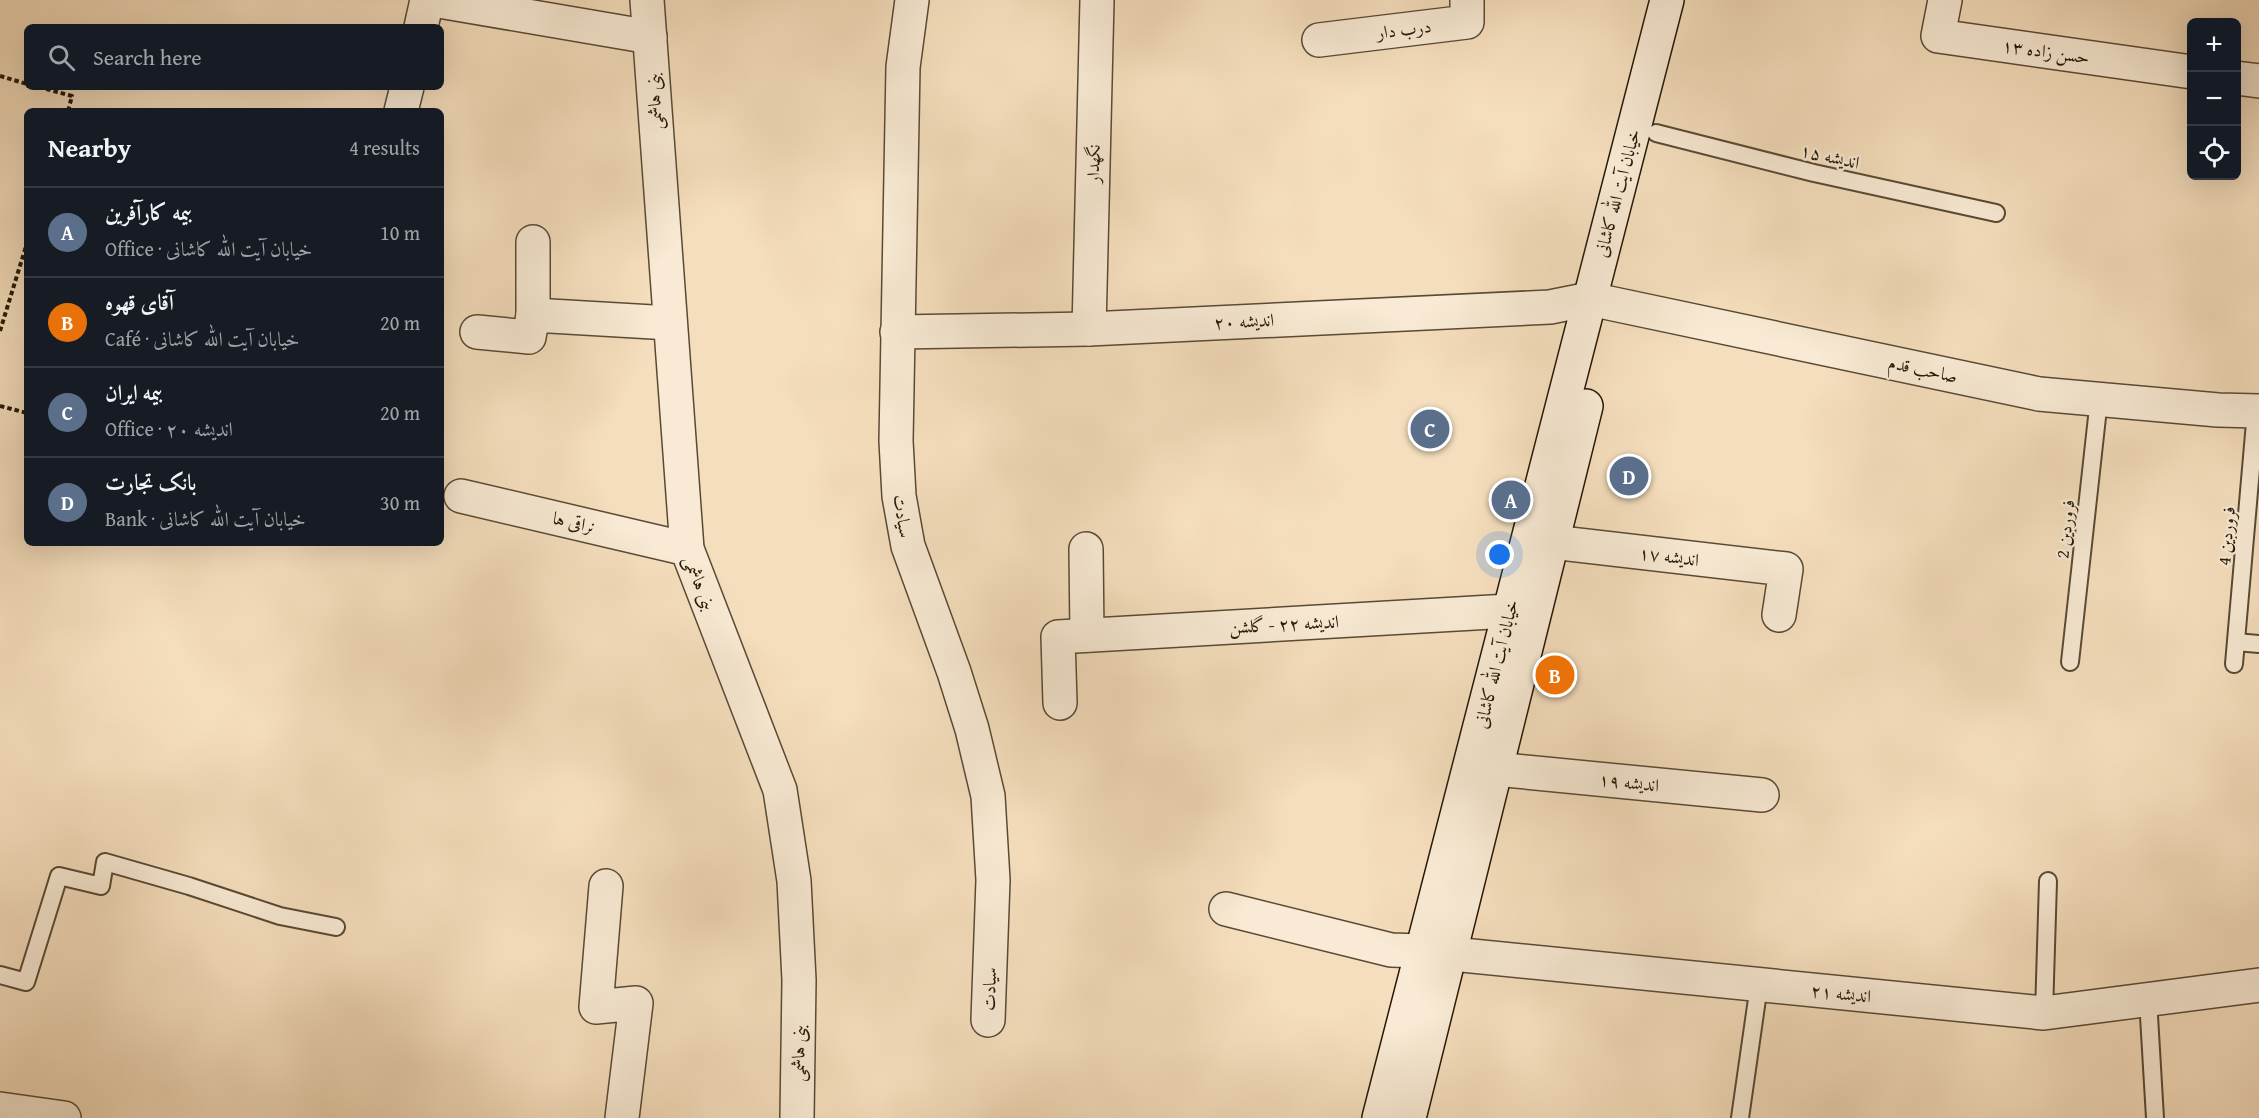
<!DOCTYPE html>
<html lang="en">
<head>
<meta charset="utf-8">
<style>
  :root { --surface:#171b24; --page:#242831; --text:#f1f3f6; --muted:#9ea1a6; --line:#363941; --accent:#c59692 }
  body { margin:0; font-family:"Gentium Book Plus",Amiri,serif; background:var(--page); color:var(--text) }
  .controls { position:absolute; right:18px; top:18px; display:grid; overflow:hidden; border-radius:9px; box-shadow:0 6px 24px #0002 }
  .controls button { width:54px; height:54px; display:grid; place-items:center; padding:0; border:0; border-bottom:2px solid var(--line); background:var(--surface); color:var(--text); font:30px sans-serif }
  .you { position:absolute; left:1500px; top:555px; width:21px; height:21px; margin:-15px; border:4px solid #fff; border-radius:50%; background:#1a73e8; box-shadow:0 0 0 9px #1a73e833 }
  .badge { display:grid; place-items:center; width:39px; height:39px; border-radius:50%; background:var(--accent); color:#fff; font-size:20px; font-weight:700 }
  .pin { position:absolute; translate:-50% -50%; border:3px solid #fff; box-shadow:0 2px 6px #0006 }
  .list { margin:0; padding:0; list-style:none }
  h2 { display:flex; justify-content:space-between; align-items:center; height:78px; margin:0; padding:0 24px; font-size:26px }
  h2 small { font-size:20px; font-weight:400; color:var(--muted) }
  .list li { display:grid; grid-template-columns:39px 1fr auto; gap:18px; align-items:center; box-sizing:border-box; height:90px; padding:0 24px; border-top:2px solid var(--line) }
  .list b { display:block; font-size:22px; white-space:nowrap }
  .list p { margin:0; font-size:20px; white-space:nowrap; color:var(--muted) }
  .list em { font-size:20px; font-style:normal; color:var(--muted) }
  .icon { flex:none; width:33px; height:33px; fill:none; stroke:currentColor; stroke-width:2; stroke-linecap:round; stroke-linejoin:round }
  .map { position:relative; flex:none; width:2259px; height:1118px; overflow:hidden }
  .search { position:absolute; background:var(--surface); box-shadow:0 6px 24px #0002; left:24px; top:24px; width:420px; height:66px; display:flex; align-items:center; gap:15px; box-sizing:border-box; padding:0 21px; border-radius:9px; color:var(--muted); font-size:22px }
  .panel { position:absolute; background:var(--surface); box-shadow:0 6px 24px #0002; left:24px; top:108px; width:420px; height:438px; border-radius:9px }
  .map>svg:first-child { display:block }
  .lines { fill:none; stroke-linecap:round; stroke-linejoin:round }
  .service-casing { stroke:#594a34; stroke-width:20 }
  .minor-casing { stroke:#594a34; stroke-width:36 }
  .tertiary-casing { stroke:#594a34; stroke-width:36 }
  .secondary-casing { stroke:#251806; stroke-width:36 }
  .path { stroke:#251806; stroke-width:4; stroke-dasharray:4.5 3; stroke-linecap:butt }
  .service { stroke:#f8ead4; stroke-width:16 }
  .minor { stroke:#f8ead4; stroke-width:33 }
  .tertiary { stroke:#f8ead4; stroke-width:33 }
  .secondary { stroke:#f8ead4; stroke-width:33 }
  .labels { text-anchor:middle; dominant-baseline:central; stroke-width:4.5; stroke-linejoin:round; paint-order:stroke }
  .street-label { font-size:18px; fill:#251806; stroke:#f8ead4 }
</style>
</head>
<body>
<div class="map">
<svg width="2259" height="1118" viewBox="0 0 2259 1118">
  <rect width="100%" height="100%" fill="#f5debd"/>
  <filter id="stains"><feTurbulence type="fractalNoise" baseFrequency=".00333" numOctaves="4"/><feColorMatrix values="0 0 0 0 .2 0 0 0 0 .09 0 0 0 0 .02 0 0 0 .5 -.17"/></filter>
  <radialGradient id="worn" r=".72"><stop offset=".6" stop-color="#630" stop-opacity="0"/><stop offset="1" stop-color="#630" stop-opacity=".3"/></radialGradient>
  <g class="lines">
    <defs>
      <g id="service">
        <path d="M 1656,133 L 1814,173 L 1996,213"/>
        <path d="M 2236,642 L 2259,644"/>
        <path d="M 2070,662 L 2099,399"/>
        <path d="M 2234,664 L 2256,411"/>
        <path d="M 0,975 L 26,982 L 59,876 L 101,886 L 105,862 L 189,886 L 280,916 L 336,927"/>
        <path d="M 2148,999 L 2155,1118"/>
        <path d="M 2044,1013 L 2048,881"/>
        <path d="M 1740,1118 L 1759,985"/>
      </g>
      <g id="minor">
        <path d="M 433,0 L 650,37"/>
        <path d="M 647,0 L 687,549 L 780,790 L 794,881 L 799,980 L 797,1118"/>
        <path d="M 912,0 L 903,67 L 896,441 L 899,496 L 908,546 L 954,672 L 972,729 L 988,796 L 993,880 L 988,1020"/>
        <path d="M 1945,0 L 1938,36 L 2192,72"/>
        <path d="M 421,27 L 427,0"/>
        <path d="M 1319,40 L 1467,22 L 1467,0"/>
        <path d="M 2236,78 L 2259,81"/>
        <path d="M 401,111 L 407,87"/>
        <path d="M 533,315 L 533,242"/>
        <path d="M 1089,329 L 1097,0"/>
        <path d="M 477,332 L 529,337 L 533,315 L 670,323"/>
        <path d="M 897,332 L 1089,329 L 1550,307 L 1590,299 L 2039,394 L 2218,410 L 2259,411"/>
        <path d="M 461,496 L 687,549"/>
        <path d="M 1552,542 L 1786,569 L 1779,615"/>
        <path d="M 1086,549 L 1087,635"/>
        <path d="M 1060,703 L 1058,637 L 1509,611"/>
        <path d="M 1495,769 L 1762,795"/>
        <path d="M 606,886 L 596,1007 L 636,1003 L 622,1118"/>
        <path d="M 1226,909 L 1391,950 L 1422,951 L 2044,1013 L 2259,985"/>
      </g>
      <path id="tertiary" d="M 0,1109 L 64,1118"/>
      <g id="secondary">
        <path d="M 1379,1118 L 1667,0"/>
        <path d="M 1409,1118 L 1586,406"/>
      </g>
    </defs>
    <use href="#service" class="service-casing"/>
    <use href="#minor" class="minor-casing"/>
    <use href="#tertiary" class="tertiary-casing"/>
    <use href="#secondary" class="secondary-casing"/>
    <g class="path">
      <path d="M 0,76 L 27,84"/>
      <path d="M 39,87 L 72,96 L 68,111"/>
      <path d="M 0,331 L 27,243"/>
      <path d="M 0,406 L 27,413"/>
    </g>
    <use href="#service" class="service"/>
    <use href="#minor" class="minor"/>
    <use href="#tertiary" class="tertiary"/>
    <use href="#secondary" class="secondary"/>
  </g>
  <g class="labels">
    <g class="street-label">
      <text transform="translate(1404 29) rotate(-7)">درب دار</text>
      <text transform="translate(2046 51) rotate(8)">حسن زاده ۱۳</text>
      <text transform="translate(654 101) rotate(-93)">بنی هاشمی</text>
      <text transform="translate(1830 156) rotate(13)">اندیشه ۱۵</text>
      <text transform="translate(1093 164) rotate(-89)">نگهدار</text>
      <text transform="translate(1617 193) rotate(-75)">خیابان آیت الله کاشانی</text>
      <text transform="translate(1244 321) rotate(-3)">اندیشه ۲۰</text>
      <text transform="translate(1923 369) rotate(12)">صاحب قدم</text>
      <text transform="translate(903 516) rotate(81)">سیادت</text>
      <text transform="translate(574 522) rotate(13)">نراقی ها</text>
      <text transform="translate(2065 529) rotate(-84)">فروردین 2</text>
      <text transform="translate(2226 536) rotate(-85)">فروردین 4</text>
      <text transform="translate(1669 556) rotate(7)">اندیشه ۱۷</text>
      <text transform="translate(700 583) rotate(69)">بنی هاشمی</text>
      <text transform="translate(1284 624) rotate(-3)">اندیشه ۲۲ - گلشن</text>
      <text transform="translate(1496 664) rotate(-76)">خیابان آیت الله کاشانی</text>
      <text transform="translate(1629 782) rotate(6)">اندیشه ۱۹</text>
      <text transform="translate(989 989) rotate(-88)">سیادت</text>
      <text transform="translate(1841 993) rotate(6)">اندیشه ۲۱</text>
      <text transform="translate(798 1053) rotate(-89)">بنی هاشمی</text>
    </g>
  </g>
  <rect width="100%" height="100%" filter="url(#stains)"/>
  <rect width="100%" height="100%" fill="url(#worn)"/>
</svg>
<div class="controls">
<button>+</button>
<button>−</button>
<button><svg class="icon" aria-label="locate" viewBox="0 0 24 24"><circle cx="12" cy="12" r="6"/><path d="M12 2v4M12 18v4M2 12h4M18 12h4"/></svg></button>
</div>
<div class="you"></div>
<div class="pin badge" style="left:1511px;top:500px;background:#5c6f8a">A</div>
<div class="pin badge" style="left:1555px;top:675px;background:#e8710a">B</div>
<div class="pin badge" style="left:1430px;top:429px;background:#5c6f8a">C</div>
<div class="pin badge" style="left:1629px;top:476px;background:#5c6f8a">D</div>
<div class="search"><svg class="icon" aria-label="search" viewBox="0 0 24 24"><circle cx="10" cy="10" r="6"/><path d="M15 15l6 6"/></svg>Search here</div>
<section class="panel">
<h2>Nearby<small>4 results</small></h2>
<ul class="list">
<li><span class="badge" style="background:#5c6f8a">A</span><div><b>بیمه کارآفرین</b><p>Office · خیابان آیت الله کاشانی</p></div><em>10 m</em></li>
<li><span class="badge" style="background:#e8710a">B</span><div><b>آقای قهوه</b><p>Café · خیابان آیت الله کاشانی</p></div><em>20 m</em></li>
<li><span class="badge" style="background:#5c6f8a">C</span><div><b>بیمه ایران</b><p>Office · اندیشه ۲۰</p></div><em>20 m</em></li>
<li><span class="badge" style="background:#5c6f8a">D</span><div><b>بانک تجارت</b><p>Bank · خیابان آیت الله کاشانی</p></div><em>30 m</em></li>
</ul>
</section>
</div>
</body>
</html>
